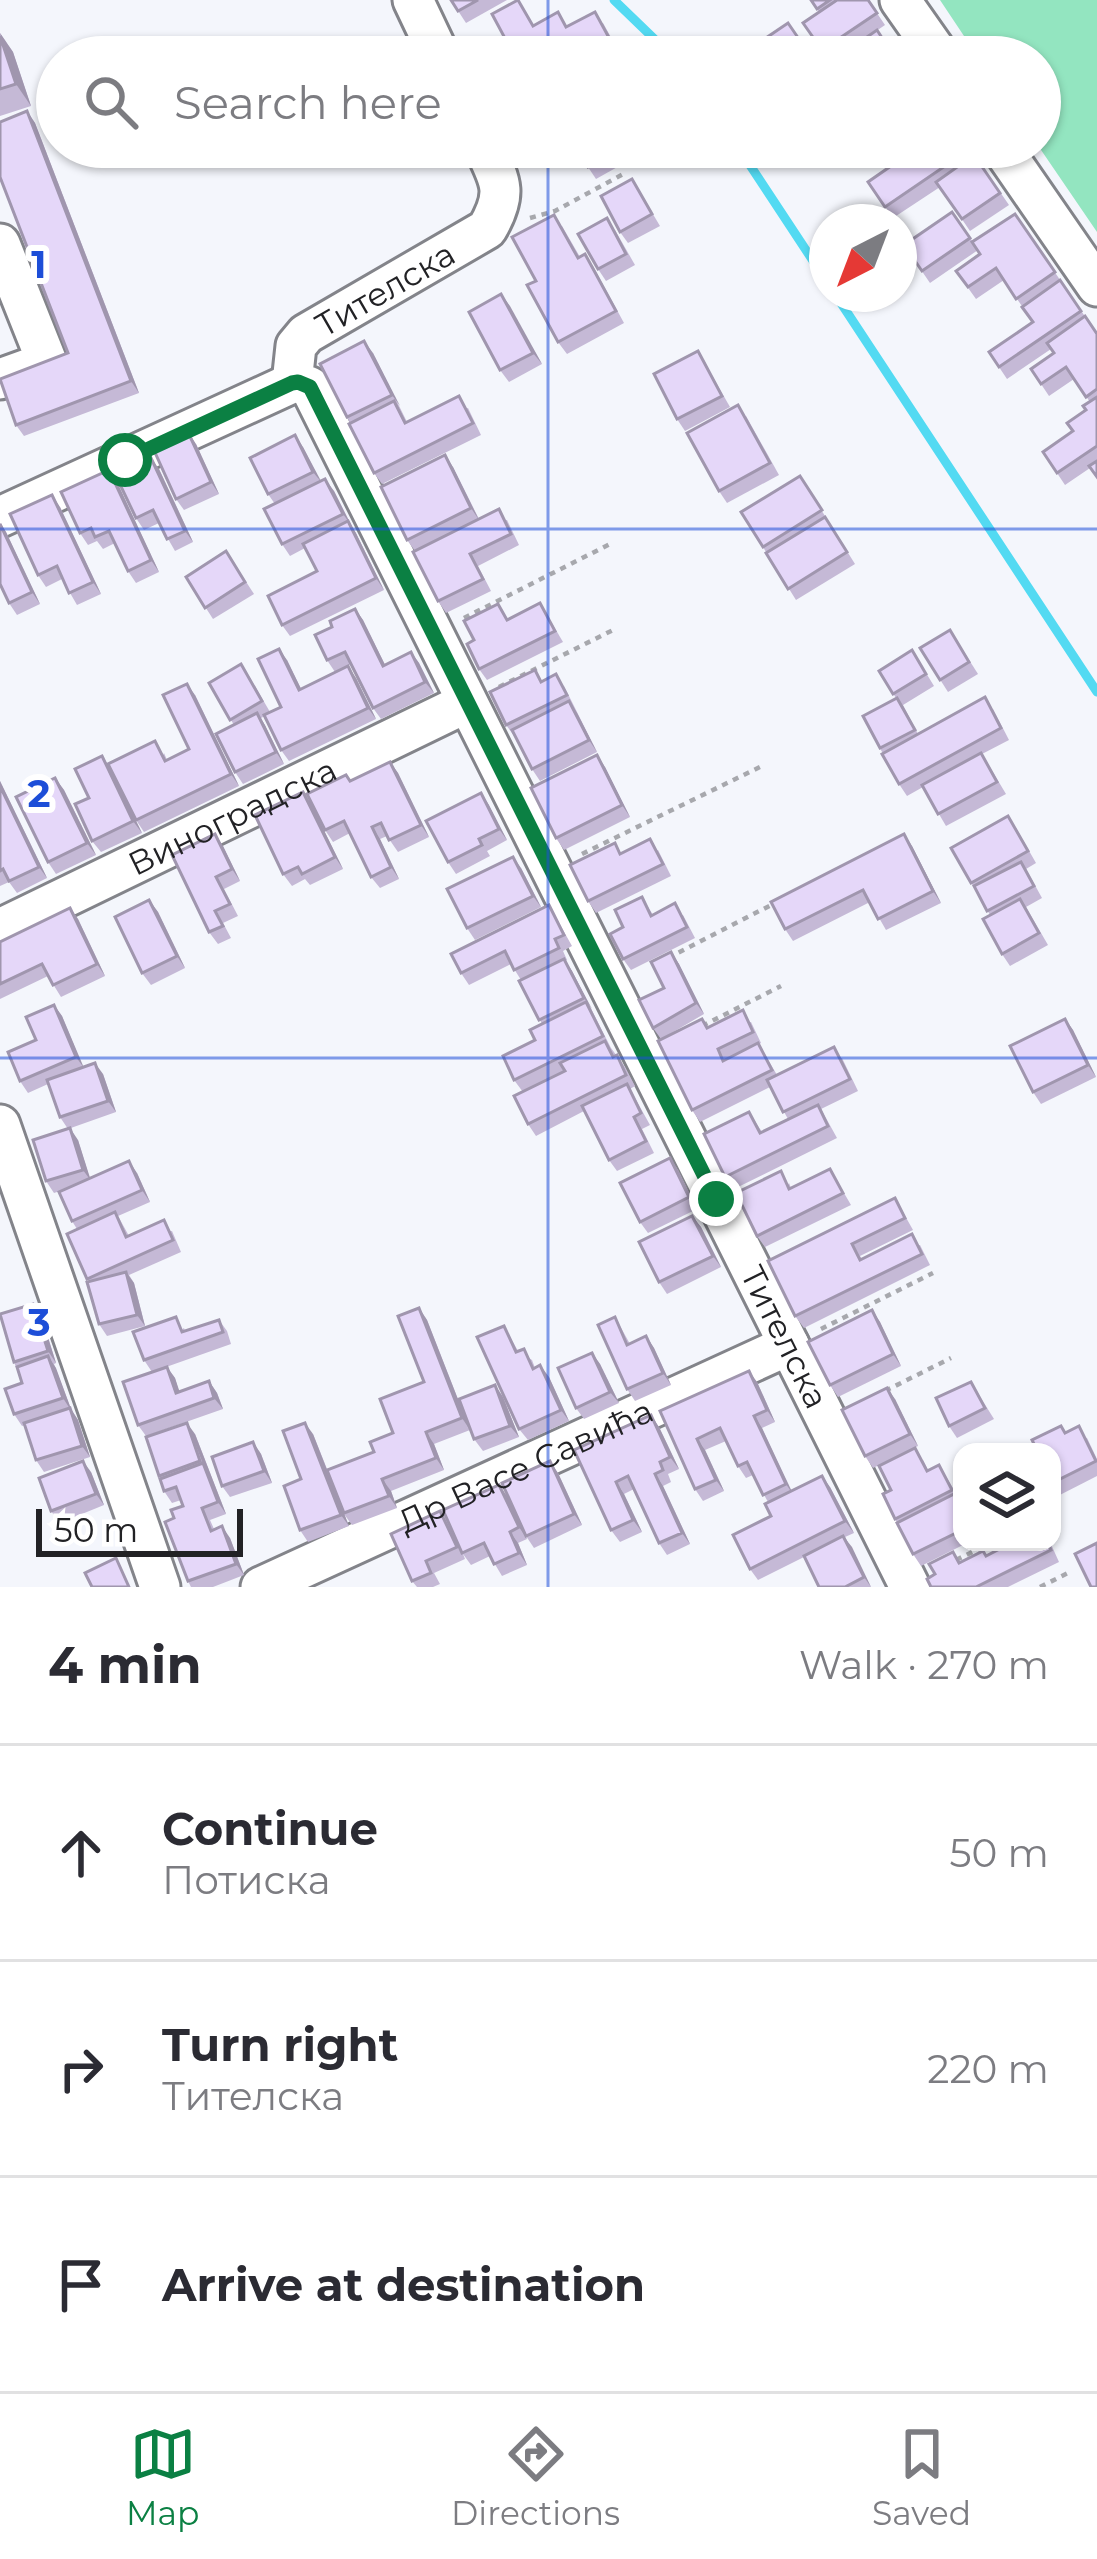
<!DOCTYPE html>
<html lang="en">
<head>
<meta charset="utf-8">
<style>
  :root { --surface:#fff; --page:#f2f2f3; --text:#2b2b33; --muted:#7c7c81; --line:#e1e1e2; --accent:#0b8043 }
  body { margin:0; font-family:Montserrat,sans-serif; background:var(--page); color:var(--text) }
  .controls { position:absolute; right:36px; bottom:36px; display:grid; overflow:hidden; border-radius:24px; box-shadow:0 3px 9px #0004 }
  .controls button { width:108px; height:108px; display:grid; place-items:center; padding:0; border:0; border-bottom:3px solid var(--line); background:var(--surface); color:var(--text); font:60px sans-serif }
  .compass { position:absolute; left:809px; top:204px; width:108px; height:108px; border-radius:50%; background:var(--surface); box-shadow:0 3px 9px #0004; rotate:222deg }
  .scale { position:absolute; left:36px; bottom:30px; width:207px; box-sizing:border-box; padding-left:12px; border:6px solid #222225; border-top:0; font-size:33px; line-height:42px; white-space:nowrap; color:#222225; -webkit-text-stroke:9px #fff; paint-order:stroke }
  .stop { position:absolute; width:36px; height:36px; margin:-27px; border:9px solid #0b8043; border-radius:50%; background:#fff }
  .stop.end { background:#0b8043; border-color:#fff; box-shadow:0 3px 12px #0008 }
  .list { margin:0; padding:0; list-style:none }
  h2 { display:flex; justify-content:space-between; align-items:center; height:156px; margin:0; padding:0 48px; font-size:51px }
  h2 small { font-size:39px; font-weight:400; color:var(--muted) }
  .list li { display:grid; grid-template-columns:78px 1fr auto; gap:36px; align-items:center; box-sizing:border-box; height:216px; padding:0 48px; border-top:3px solid var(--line) }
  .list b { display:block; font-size:45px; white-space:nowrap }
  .list p { margin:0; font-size:39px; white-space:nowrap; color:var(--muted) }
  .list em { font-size:39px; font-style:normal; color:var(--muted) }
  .icon { flex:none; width:66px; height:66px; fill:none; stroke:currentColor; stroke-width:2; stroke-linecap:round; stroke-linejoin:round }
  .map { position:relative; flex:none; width:1097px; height:1587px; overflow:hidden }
  .search { position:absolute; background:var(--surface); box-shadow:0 3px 9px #0004; left:36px; right:36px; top:36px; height:132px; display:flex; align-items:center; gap:30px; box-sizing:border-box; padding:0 42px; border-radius:66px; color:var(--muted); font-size:45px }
  .sheet { height:804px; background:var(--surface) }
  nav { display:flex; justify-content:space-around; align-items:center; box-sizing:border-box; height:168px; border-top:3px solid var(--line); background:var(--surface); font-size:33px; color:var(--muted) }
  nav a { display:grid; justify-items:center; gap:6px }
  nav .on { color:var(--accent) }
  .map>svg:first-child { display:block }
  .green { fill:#93e5c0 }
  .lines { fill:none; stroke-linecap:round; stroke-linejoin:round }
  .stream { stroke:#53daf2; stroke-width:9 }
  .minor-casing { stroke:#83848a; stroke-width:45 }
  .path { stroke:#a7a8ad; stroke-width:4.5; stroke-dasharray:6 6; stroke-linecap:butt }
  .minor { stroke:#fff; stroke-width:39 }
  .wall { fill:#c5b9d6 }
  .shaded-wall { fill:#a096ae }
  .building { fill:#e5d7f9; stroke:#a096ae; stroke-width:3 }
  .route { stroke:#0b8043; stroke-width:15 }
  .grid { fill:none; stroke:#1d4ed8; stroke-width:3; stroke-opacity:0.55 }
  .labels { text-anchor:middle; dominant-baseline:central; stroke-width:12; stroke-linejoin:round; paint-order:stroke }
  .street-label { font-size:33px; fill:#222225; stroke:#fff }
  .grid-label { font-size:39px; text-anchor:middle; font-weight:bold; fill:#1d4ed8; stroke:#fff; stroke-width:12; stroke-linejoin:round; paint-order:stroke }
</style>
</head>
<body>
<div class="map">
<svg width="1097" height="1587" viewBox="0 0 1097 1587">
  <rect width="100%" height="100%" fill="#f4f6fc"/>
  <path class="green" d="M 940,0 L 1097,0 L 1097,232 L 1039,147 L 1040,57 L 978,57 Z"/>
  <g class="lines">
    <g class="stream">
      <path d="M 614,0 L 673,57"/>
      <path d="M 738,147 L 827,282"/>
      <path d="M 835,294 L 1097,692"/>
    </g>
    <defs>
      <g id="minor">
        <path d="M 413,0 L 440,57"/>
        <path d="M 900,0 L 940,57"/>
        <path id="s1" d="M 484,147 C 501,182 508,193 487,229 L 306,334 L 296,346 L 292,383 L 298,382 L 310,387 L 910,1587"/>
        <path d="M 1001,147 L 1097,286"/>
        <path d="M 0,244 L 47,362 L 0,379"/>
        <path d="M 0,517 L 292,383"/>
        <path id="s2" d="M 0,929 L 466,703"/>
        <path d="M 0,1125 L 160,1587"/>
        <path id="s3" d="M 261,1587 L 789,1345"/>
      </g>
    </defs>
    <use href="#minor" class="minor-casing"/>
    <g class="path">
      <path d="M 530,218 L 555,211 L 627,172"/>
      <path d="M 464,618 L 610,544"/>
      <path d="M 499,687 L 617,628"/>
      <path d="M 582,854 L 764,765"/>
      <path d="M 668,958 L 775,903"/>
      <path d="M 702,1026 L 781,986"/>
      <path d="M 821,1329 L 933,1273"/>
      <path d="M 885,1391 L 951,1358"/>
      <path d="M 1052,1513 L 1061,1508"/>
      <path d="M 956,1560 L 993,1542"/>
      <path d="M 1040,1587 L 1068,1573"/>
    </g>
    <use href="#minor" class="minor"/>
  </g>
  <g class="wall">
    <path d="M 451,0 L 507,0 L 466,23 Z"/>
    <path d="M 518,0 L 534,26 L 568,27 L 603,23 L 622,57 L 515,57 Z"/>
    <path d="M 811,0 L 868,0 L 885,25 L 838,57 L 827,57 L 803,23 L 819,12 Z"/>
    <path d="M 788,23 L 810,53 L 804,57 L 738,57 Z"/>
    <path d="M 0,33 L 13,52 L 31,106 L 0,116 Z"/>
    <path d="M 27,111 L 35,123 L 139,393 L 24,436 L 16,425 L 68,353 Z"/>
    <path d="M 611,147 L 621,165 L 596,179 L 588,167 Z"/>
    <path d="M 621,147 L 669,147 L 633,166 Z"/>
    <path d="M 891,147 L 969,147 L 1009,205 L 970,231 L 940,187 L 893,218 L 868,182 L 914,150 L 912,147 L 898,157 Z"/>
    <path d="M 632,179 L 660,226 L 628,243 L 620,232 Z"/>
    <path d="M 952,212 L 973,242 L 1015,214 L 1097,334 L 1097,477 L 1090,468 L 1065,485 L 1043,452 L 1073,431 L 1090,402 L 1074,379 L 1049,396 L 1031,369 L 1054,353 L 1051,349 L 1007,379 L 989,352 L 1033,322 L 1004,280 L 976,299 L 956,271 L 980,254 L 978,250 L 930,283 L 904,245 Z"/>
    <path d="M 562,226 L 580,257 L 593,266 L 624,323 L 567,354 L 558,342 L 536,281 Z"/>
    <path d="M 615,230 L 635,265 L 606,281 L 598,269 Z"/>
    <path d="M 501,294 L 542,364 L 509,382 L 500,370 Z"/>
    <path d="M 698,351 L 730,407 L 685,431 L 677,419 Z"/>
    <path d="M 373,353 L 407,422 L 468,408 L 481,435 L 382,484 L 374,473 L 347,417 Z"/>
    <path d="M 746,416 L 779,475 L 727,503 L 719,491 Z"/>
    <path d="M 196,444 L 219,494 L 184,510 L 176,499 Z"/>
    <path d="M 303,447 L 320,481 L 334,491 L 384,590 L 290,636 L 282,625 L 317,571 L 305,548 L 290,556 L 282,544 L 275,504 L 268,494 Z"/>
    <path d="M 453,467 L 479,519 L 507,520 L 519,545 L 478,566 L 491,591 L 446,613 L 438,601 L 415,551 L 407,540 Z"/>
    <path d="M 159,469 L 193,542 L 175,551 L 159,523 L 144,530 L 136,518 Z"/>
    <path d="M 800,476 L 855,564 L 796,600 L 741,512 Z"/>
    <path d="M 117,482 L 159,572 L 136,583 L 128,571 L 115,543 L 103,549 L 97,541 L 88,545 L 80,533 Z"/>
    <path d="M 60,507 L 101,594 L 77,605 L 62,579 L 46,587 L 38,575 Z"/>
    <path d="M 0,523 L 6,532 L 40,604 L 17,615 L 9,603 Z"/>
    <path d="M 226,551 L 254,594 L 213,619 L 186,577 Z"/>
    <path d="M 540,603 L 563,642 L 487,680 L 479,669 L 508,619 Z"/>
    <path d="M 355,609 L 363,620 L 385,665 L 411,652 L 419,663 L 434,693 L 381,719 L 373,708 L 351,664 L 340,670 L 356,678 L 376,719 L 289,761 L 281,750 L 265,716 L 261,718 L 284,764 L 243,784 L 235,772 L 234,725 L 209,683 L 249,676 L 270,712 L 281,707 L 287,660 L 301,689 L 335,672 L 327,660 L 332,627 Z"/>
    <path d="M 950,630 L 978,674 L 948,692 L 920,648 Z"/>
    <path d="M 912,650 L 934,686 L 903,705 L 918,734 L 993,709 L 1009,740 L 982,754 L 1006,794 L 946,826 L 923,787 L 907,796 L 899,784 L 863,716 L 896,698 L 879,671 Z"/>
    <path d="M 535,670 L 542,681 L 564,686 L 597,752 L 540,781 L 532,769 L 515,737 L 506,725 Z"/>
    <path d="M 195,695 L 239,786 L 144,832 L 136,820 L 164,753 L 167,760 L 189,749 Z"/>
    <path d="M 390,762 L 398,773 L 429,837 L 398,852 L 387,836 L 380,839 L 399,879 L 380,888 L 371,877 L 350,833 L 333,842 L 325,830 L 351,781 Z"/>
    <path d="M 605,767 L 630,817 L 564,850 L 556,838 Z"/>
    <path d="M 110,768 L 142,833 L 101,852 L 92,841 L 89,798 Z"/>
    <path d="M 55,778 L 64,790 L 96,855 L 56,874 L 48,862 Z"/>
    <path d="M 0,781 L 47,878 L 17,893 L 9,882 L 0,886 Z"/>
    <path d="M 481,793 L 507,840 L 487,851 L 490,856 L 456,874 L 448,862 Z"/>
    <path d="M 311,804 L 343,869 L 310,885 L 305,879 L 292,886 L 283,874 Z"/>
    <path d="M 1016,828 L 1036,863 L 1026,869 L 1042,898 L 1026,907 L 1048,945 L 1010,966 L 1002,954 L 990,915 L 951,848 Z"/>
    <path d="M 223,846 L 240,881 L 224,889 L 238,916 L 223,923 L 231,938 L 218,944 L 209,932 L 172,855 Z"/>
    <path d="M 912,846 L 941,903 L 886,930 L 870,902 L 793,941 L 785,929 Z"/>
    <path d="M 658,850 L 671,876 L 596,913 L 588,901 Z"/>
    <path d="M 521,868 L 541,907 L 475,940 L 467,928 Z"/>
    <path d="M 642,897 L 653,915 L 683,915 L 695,938 L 631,970 L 623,959 L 623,927 Z"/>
    <path d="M 149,900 L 158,912 L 185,968 L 151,985 L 142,973 Z"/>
    <path d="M 549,905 L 572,946 L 563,951 L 567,960 L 565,961 L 572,971 L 611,1048 L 625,1067 L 635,1086 L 630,1089 L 650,1125 L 642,1129 L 654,1153 L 617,1171 L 609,1160 L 584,1111 L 536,1136 L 528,1124 L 523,1092 L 514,1080 L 542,1024 L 521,980 L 511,964 L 469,985 L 461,973 Z"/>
    <path d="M 70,908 L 78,919 L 105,976 L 61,997 L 48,976 L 0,999 L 0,942 Z"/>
    <path d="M 671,952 L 679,964 L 704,1014 L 663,1038 L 708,1027 L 751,1022 L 761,1043 L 759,1044 L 777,1075 L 842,1058 L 858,1091 L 821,1109 L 837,1138 L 734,1189 L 725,1177 L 749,1112 L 762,1132 L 788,1119 L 770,1087 L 700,1122 L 692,1110 L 661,1039 L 653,1028 Z"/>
    <path d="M 54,1005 L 62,1016 L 83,1067 L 103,1074 L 116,1112 L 68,1129 L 60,1117 L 48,1084 L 28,1093 L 20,1081 L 36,1040 Z"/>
    <path d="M 1065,1019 L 1073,1030 L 1096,1077 L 1041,1104 L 1033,1092 Z"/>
    <path d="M 78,1140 L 90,1179 L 137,1173 L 150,1202 L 118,1216 L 129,1236 L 172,1231 L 181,1252 L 129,1275 L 134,1283 L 145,1326 L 107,1336 L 99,1324 L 89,1281 L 67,1234 L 77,1229 L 72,1221 L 66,1189 L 54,1193 L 46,1181 Z"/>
    <path d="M 670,1158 L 678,1170 L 697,1209 L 648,1233 L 640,1222 Z"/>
    <path d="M 830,1169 L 851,1205 L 765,1247 L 757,1236 L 789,1183 L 791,1188 Z"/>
    <path d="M 895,1198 L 913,1230 L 860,1256 L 862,1259 L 920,1245 L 930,1265 L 804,1328 L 795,1316 L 768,1261 Z"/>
    <path d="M 692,1216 L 701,1227 L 721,1267 L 667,1294 L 659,1282 Z"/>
    <path d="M 33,1304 L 41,1315 L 56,1363 L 54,1364 L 71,1409 L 78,1420 L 90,1457 L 44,1472 L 36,1460 L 25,1425 L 22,1426 L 14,1414 L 22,1383 L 14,1362 Z"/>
    <path d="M 419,1308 L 427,1320 L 470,1430 L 434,1444 L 444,1470 L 391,1491 L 397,1508 L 352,1525 L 344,1514 L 349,1526 L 308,1542 L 300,1530 L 301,1479 L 313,1434 L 327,1469 L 374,1452 L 393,1433 L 424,1382 Z"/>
    <path d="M 872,1310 L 880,1322 L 901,1366 L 838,1397 L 830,1385 Z"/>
    <path d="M 615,1317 L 630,1344 L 646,1336 L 654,1348 L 671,1385 L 635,1401 L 627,1389 Z"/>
    <path d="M 219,1320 L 227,1331 L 231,1344 L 152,1372 L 144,1360 L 184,1328 L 185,1331 Z"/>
    <path d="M 504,1326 L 518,1351 L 532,1360 L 535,1368 L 549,1377 L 569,1421 L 528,1440 L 519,1429 Z"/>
    <path d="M 592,1353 L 600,1364 L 619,1403 L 584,1419 L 576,1408 Z"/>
    <path d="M 167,1367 L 175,1378 L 179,1392 L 209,1381 L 217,1393 L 223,1409 L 146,1436 L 138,1425 Z"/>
    <path d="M 757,1382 L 775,1422 L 762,1428 L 791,1491 L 830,1487 L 854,1533 L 845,1537 L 871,1587 L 879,1587 L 819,1587 L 804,1557 L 758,1580 L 750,1569 L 771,1516 L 768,1502 L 753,1475 L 746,1478 L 738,1466 L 726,1441 L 705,1450 L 724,1491 L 703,1501 L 695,1489 L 660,1411 Z"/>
    <path d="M 971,1382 L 994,1419 L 957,1438 L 949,1426 Z"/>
    <path d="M 495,1385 L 503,1397 L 519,1437 L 483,1451 L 474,1439 Z"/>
    <path d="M 895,1399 L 918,1446 L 873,1468 L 865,1456 Z"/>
    <path d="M 659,1427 L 679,1469 L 668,1474 L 671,1482 L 663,1486 L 690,1544 L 667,1555 L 659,1543 L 634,1489 L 624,1494 L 642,1532 L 620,1542 L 611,1530 L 574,1450 Z"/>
    <path d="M 1066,1432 L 1087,1438 L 1097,1459 L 1097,1476 L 1052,1499 L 1052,1452 Z"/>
    <path d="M 195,1434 L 226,1514 L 210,1520 L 214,1529 L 230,1538 L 244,1575 L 213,1587 L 191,1587 L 188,1581 L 174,1518 L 183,1506 L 181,1500 L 172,1503 L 164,1491 L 159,1476 Z"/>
    <path d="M 253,1442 L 261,1454 L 272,1483 L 230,1497 L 222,1486 Z"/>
    <path d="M 923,1460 L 928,1470 L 939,1465 L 956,1493 L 962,1490 L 962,1542 L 969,1542 L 921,1566 L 913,1554 L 895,1519 L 891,1490 Z"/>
    <path d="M 91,1472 L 104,1505 L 60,1523 L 51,1511 Z"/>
    <path d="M 558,1473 L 582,1525 L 534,1548 L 526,1536 Z"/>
    <path d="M 507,1496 L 527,1539 L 518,1543 L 527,1565 L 502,1576 L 490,1556 L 471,1565 L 463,1554 L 465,1559 L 434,1573 L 440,1584 L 433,1587 L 417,1587 L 412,1581 L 440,1511 L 448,1523 Z"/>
    <path d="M 1050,1542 L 1059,1562 L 1008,1587 L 931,1587 L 935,1574 L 953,1552 L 960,1562 Z"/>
  </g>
  <g class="shaded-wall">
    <path d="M 0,33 L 13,52 L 31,106 L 16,84 Z"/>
    <path d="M 27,111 L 35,123 L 139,393 L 131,381 Z"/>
    <path d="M 501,294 L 510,306 L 542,364 L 533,353 Z"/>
    <path d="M 364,341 L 373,353 L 400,406 L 392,395 Z"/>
    <path d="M 188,432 L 196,444 L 219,494 L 211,482 Z"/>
    <path d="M 295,435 L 303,447 L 322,483 L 313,472 Z"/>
    <path d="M 445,455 L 453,467 L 479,520 L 471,508 Z"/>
    <path d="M 151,458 L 159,469 L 193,542 L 185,531 Z"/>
    <path d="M 109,470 L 117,482 L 159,572 L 151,560 Z"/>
    <path d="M 325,479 L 334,491 L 351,525 L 343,514 Z"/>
    <path d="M 52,495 L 60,507 L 101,594 L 93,582 Z"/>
    <path d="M 348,521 L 356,533 L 384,590 L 376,578 Z"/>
    <path d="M 0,523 L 6,532 L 40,604 L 32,592 Z"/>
    <path d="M 355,609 L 363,620 L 391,677 L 383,666 Z"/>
    <path d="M 279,649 L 287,660 L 307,701 L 299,690 Z"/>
    <path d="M 411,652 L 419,663 L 434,693 L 425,682 Z"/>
    <path d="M 348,666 L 356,678 L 376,719 L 368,708 Z"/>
    <path d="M 187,684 L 195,695 L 239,786 L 231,774 Z"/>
    <path d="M 569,701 L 577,713 L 597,752 L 589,740 Z"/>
    <path d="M 257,713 L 265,725 L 284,764 L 276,752 Z"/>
    <path d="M 597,755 L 605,767 L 630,817 L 622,805 Z"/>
    <path d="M 102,756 L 110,768 L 142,833 L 133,821 Z"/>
    <path d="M 390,762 L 398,773 L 429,837 L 421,825 Z"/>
    <path d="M 55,778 L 64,790 L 96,855 L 87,843 Z"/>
    <path d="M 0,781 L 47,878 L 39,867 L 0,786 Z"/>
    <path d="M 303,792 L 311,804 L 343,869 L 335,857 Z"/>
    <path d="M 481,793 L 489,805 L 507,840 L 499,829 Z"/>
    <path d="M 372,827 L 380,839 L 399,879 L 391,867 Z"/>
    <path d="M 215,834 L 223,846 L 240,881 L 232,869 Z"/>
    <path d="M 904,834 L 912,846 L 941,903 L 933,891 Z"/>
    <path d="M 513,857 L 521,868 L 541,907 L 533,896 Z"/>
    <path d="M 149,900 L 158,912 L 185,968 L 177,956 Z"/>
    <path d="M 70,908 L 78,919 L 105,976 L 97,964 Z"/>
    <path d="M 671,952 L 679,964 L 704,1014 L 696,1003 Z"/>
    <path d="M 564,959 L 572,971 L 592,1009 L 584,998 Z"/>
    <path d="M 54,1005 L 62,1016 L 84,1068 L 76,1057 Z"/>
    <path d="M 1065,1019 L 1073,1030 L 1096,1077 L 1088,1065 Z"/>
    <path d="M 95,1063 L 103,1074 L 116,1112 L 108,1101 Z"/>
    <path d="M 70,1128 L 78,1140 L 91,1181 L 83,1170 Z"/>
    <path d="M 670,1158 L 678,1170 L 697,1209 L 689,1197 Z"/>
    <path d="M 129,1161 L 137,1173 L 150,1202 L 142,1190 Z"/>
    <path d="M 692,1216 L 701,1227 L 721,1267 L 713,1256 Z"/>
    <path d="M 126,1272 L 134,1283 L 145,1326 L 137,1315 Z"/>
    <path d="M 33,1304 L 41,1315 L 56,1363 L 48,1351 Z"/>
    <path d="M 419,1308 L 427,1320 L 470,1430 L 462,1418 Z"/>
    <path d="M 872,1310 L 880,1322 L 901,1366 L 893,1354 Z"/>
    <path d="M 646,1336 L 654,1348 L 671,1385 L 663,1373 Z"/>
    <path d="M 592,1353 L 600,1364 L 619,1403 L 610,1392 Z"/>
    <path d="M 48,1356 L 56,1368 L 71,1409 L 78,1420 L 90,1457 L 82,1446 L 70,1409 L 63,1398 Z"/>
    <path d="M 540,1365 L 549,1377 L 569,1421 L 561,1410 Z"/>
    <path d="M 167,1367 L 175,1378 L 184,1405 L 176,1393 Z"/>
    <path d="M 749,1371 L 757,1382 L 775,1422 L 767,1410 Z"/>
    <path d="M 209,1381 L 217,1393 L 223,1409 L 214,1398 Z"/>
    <path d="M 495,1385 L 503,1397 L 519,1437 L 510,1426 Z"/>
    <path d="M 887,1388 L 895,1399 L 918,1446 L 910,1434 Z"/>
    <path d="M 651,1415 L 659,1427 L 679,1469 L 670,1457 Z"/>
    <path d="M 754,1416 L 762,1428 L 794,1496 L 786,1484 Z"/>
    <path d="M 187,1423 L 195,1434 L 226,1514 L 218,1502 Z"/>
    <path d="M 305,1423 L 313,1434 L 349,1526 L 341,1515 Z"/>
    <path d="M 426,1432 L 434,1444 L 444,1470 L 436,1458 Z"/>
    <path d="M 697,1439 L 705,1450 L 724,1491 L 716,1480 Z"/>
    <path d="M 253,1442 L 261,1454 L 272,1483 L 264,1471 Z"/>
    <path d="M 83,1461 L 91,1472 L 104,1505 L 96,1494 Z"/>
    <path d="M 550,1461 L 558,1473 L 582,1525 L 574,1514 Z"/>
    <path d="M 655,1474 L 663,1486 L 690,1544 L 682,1533 Z"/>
    <path d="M 822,1476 L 830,1487 L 854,1533 L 845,1521 Z"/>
    <path d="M 382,1479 L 391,1491 L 397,1508 L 389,1496 Z"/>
    <path d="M 616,1482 L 624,1494 L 642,1532 L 633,1520 Z"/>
    <path d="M 499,1485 L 507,1496 L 527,1539 L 519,1527 Z"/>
    <path d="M 222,1526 L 230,1538 L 244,1575 L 236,1564 Z"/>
    <path d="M 510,1532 L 518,1543 L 527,1565 L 519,1553 Z"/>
    <path d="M 843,1536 L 852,1547 L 871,1587 L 864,1577 Z"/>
  </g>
  <g class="building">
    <path d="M 451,0 L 478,0 L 458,11 Z"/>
    <path d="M 518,0 L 533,26 L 558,12 L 566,27 L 595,12 L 614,47 L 596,57 L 515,57 L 492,14 Z"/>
    <path d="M 811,0 L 830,0 L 817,9 Z"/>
    <path d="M 837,0 L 868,0 L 877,13 L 822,50 L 803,23 Z"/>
    <path d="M 788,23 L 801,42 L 779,57 L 738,57 Z"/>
    <path d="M 877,30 L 886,44 L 894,38 L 903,53 L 897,57 L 838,57 Z"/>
    <path d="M 0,36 L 16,84 L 0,89 Z"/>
    <path d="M 27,111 L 131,381 L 16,425 L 0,379 L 68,353 L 0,177 L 0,122 Z"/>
    <path d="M 577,147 L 609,147 L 613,154 L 588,167 Z"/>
    <path d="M 621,147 L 640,147 L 625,155 Z"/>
    <path d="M 912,147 L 969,147 L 970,149 L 885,207 L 868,182 L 914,150 Z"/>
    <path d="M 974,155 L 1000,193 L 962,219 L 936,182 Z"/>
    <path d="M 632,179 L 652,214 L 620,232 L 601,196 Z"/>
    <path d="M 952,212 L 970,238 L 922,271 L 904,245 Z"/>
    <path d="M 1015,214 L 1055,272 L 1016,299 L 996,268 L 968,287 L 956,271 L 980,254 L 972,242 Z"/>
    <path d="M 554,215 L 578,258 L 585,254 L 616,311 L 558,342 L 527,285 L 536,281 L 512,237 Z"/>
    <path d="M 607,218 L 626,254 L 598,269 L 578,234 Z"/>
    <path d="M 1060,280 L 1081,311 L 999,367 L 989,352 L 1033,322 L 1022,307 Z"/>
    <path d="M 501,294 L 533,353 L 500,370 L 469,312 Z"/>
    <path d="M 1085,316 L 1097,334 L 1097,389 L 1086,397 L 1066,367 L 1041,384 L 1031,369 L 1054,353 L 1047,343 Z"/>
    <path d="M 364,341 L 392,395 L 347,417 L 320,364 Z"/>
    <path d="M 698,351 L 722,396 L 677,419 L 654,374 Z"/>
    <path d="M 459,396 L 473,423 L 374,473 L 349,424 L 394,401 L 405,423 Z"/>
    <path d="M 1097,397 L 1097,446 L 1057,473 L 1043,452 L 1073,431 L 1067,423 L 1086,410 L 1083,406 Z"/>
    <path d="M 738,405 L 770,463 L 719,491 L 687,433 Z"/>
    <path d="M 188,432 L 211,482 L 176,499 L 153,448 Z"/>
    <path d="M 295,435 L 313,472 L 268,494 L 250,458 Z"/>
    <path d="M 445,455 L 471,508 L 407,540 L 381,487 Z"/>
    <path d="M 151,458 L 185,531 L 167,539 L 153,510 L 136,518 L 115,474 Z"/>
    <path d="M 1097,461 L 1097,477 L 1089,466 Z"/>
    <path d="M 109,470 L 151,560 L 128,571 L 109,531 L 95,537 L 91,528 L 80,533 L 61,492 Z"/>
    <path d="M 800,476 L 822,510 L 763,547 L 741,512 Z"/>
    <path d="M 325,479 L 343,514 L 282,544 L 264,509 Z"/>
    <path d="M 52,495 L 93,582 L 69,593 L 57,566 L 38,575 L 10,514 Z"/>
    <path d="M 499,509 L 511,534 L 470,554 L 483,579 L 438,601 L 413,552 Z"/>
    <path d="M 825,517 L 847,552 L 788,589 L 766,553 Z"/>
    <path d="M 348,521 L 376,578 L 282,625 L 268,596 L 317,571 L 303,544 Z"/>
    <path d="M 0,524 L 32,592 L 9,603 L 0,584 Z"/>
    <path d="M 226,551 L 245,582 L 205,608 L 186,577 Z"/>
    <path d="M 540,603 L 555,631 L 479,669 L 467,644 L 474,640 L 464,621 L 498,604 L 507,620 Z"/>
    <path d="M 355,609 L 383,666 L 411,652 L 425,682 L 373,708 L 345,652 L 327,660 L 315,635 L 332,627 L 330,621 Z"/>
    <path d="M 950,630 L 969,662 L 940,680 L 920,648 Z"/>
    <path d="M 279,649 L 299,690 L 348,666 L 368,708 L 281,750 L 264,715 L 281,707 L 258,659 Z"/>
    <path d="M 912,650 L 926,674 L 893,694 L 879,671 Z"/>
    <path d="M 241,664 L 262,701 L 230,720 L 209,683 Z"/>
    <path d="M 535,670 L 541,682 L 556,674 L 567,695 L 506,725 L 490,692 Z"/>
    <path d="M 187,684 L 231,774 L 136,820 L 108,764 L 155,741 L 165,761 L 189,749 L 163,695 Z"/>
    <path d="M 985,697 L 1001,728 L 899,784 L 882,754 Z"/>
    <path d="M 897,698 L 915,730 L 880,748 L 863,716 Z"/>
    <path d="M 569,701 L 589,740 L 532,769 L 512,730 Z"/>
    <path d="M 257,713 L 276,752 L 235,772 L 216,734 Z"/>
    <path d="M 981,753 L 997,782 L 938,814 L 922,785 Z"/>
    <path d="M 597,755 L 622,805 L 556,838 L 531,788 Z"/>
    <path d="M 102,756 L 133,821 L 92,841 L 75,804 L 89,798 L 75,769 Z"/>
    <path d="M 390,762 L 421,825 L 389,840 L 381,823 L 372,827 L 391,867 L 371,877 L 344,821 L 325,830 L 307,794 L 346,775 L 350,781 Z"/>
    <path d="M 55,778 L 87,843 L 48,862 L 16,797 Z"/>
    <path d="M 0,786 L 39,867 L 9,881 L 3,869 L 0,871 Z"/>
    <path d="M 303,792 L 335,857 L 302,874 L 298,867 L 283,874 L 255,815 Z"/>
    <path d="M 481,793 L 499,829 L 479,839 L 482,845 L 448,862 L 426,821 Z"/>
    <path d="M 1008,816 L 1028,851 L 971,883 L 951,848 Z"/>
    <path d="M 215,834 L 232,869 L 216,877 L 230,904 L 215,911 L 223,926 L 209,932 L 172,855 Z"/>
    <path d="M 904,834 L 933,891 L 878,919 L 863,890 L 785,929 L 771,902 Z"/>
    <path d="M 650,839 L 663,864 L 588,901 L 570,865 L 615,843 L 620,854 Z"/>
    <path d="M 513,857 L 533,896 L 467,928 L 447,889 Z"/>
    <path d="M 1021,862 L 1034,886 L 987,911 L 974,886 Z"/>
    <path d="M 642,897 L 651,916 L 675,903 L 687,927 L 623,959 L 610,934 L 623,927 L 615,910 Z"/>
    <path d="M 1020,899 L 1039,933 L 1002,954 L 983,919 Z"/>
    <path d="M 149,900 L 177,956 L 142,973 L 115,917 Z"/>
    <path d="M 549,905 L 564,935 L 555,939 L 559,948 L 514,970 L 505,951 L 461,973 L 451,954 Z"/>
    <path d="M 70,908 L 97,964 L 53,985 L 42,964 L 0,984 L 0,942 Z"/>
    <path d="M 671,952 L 696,1003 L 653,1028 L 639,1000 L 664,988 L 651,962 Z"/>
    <path d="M 564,959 L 584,998 L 539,1020 L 519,981 Z"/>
    <path d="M 586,1002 L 603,1036 L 514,1080 L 503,1056 L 535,1040 L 530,1030 Z"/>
    <path d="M 54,1005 L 76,1057 L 20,1081 L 8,1052 L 36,1040 L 26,1017 Z"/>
    <path d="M 743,1010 L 753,1032 L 718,1049 L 723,1061 L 758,1043 L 772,1070 L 692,1110 L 658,1041 L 702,1019 L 707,1028 Z"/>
    <path d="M 1065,1019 L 1088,1065 L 1033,1092 L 1010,1046 Z"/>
    <path d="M 605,1041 L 613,1057 L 617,1055 L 626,1075 L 528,1124 L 514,1096 L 565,1071 L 560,1063 Z"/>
    <path d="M 834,1047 L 850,1079 L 783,1112 L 767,1080 Z"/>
    <path d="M 95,1063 L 108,1101 L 60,1117 L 47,1080 Z"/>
    <path d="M 627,1084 L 641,1113 L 634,1117 L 646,1141 L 609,1160 L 582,1106 Z"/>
    <path d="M 818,1105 L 828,1126 L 725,1177 L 704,1134 L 749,1112 L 760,1133 Z"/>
    <path d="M 70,1128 L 83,1170 L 46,1181 L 33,1140 Z"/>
    <path d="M 670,1158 L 689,1197 L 640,1222 L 620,1183 Z"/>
    <path d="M 129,1161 L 142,1190 L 72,1221 L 59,1192 Z"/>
    <path d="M 830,1169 L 843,1193 L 757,1236 L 736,1193 L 781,1171 L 789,1189 Z"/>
    <path d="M 895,1198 L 905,1218 L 852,1244 L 860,1260 L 912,1234 L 922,1254 L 795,1316 L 768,1261 Z"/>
    <path d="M 115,1212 L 126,1237 L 164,1220 L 173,1240 L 87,1279 L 67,1234 Z"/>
    <path d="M 692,1216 L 713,1256 L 659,1282 L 639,1242 Z"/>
    <path d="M 126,1272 L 137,1315 L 99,1324 L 87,1282 Z"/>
    <path d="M 33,1304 L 48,1351 L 14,1362 L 0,1314 Z"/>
    <path d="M 419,1308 L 462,1418 L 426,1432 L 436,1458 L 382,1479 L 389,1496 L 344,1513 L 327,1470 L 374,1452 L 370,1442 L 393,1433 L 380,1399 L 424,1382 L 398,1316 Z"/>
    <path d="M 872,1310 L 893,1354 L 830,1385 L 808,1342 Z"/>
    <path d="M 176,1317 L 182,1332 L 219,1320 L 223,1332 L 144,1360 L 133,1332 Z"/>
    <path d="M 615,1317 L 627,1345 L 646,1336 L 663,1373 L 627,1389 L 598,1325 Z"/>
    <path d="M 504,1326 L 516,1352 L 524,1349 L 533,1369 L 540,1365 L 561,1410 L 519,1429 L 477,1337 Z"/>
    <path d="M 592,1353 L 610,1392 L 576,1408 L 558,1368 Z"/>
    <path d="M 48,1356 L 63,1398 L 14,1414 L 5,1389 L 22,1383 L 17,1367 Z"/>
    <path d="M 167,1367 L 176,1393 L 209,1381 L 214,1398 L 138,1425 L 123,1382 Z"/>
    <path d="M 749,1371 L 767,1410 L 754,1416 L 786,1484 L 763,1495 L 747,1462 L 738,1466 L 720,1428 L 697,1439 L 716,1480 L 695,1489 L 660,1411 Z"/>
    <path d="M 971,1382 L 985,1408 L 949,1426 L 936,1398 Z"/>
    <path d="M 495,1385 L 510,1426 L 474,1439 L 459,1399 Z"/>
    <path d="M 887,1388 L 910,1434 L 865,1456 L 842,1410 Z"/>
    <path d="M 70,1408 L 82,1446 L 36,1460 L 24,1423 Z"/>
    <path d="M 651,1415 L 670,1457 L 660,1462 L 663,1470 L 655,1474 L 682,1533 L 659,1543 L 628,1476 L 616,1482 L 633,1520 L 611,1530 L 574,1450 Z"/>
    <path d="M 187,1423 L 200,1461 L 159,1476 L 146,1437 Z"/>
    <path d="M 305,1423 L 341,1515 L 300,1530 L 284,1486 L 301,1479 L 283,1431 Z"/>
    <path d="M 1061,1426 L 1065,1433 L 1079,1426 L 1096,1461 L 1052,1483 L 1052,1452 L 1027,1452 L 1036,1448 L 1032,1440 Z"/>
    <path d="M 253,1442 L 264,1471 L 222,1486 L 212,1457 Z"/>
    <path d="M 915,1448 L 927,1471 L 939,1465 L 952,1490 L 895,1519 L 883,1494 L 891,1490 L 879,1466 Z"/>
    <path d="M 83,1461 L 96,1494 L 51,1511 L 39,1478 Z"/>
    <path d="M 550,1461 L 574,1514 L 526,1536 L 502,1483 Z"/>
    <path d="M 203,1463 L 218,1502 L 202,1508 L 211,1531 L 222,1526 L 236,1564 L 188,1581 L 165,1522 L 174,1518 L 171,1510 L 183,1506 L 176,1487 L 164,1491 L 160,1479 Z"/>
    <path d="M 822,1476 L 845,1521 L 750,1569 L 733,1535 L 771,1516 L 765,1504 Z"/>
    <path d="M 499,1485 L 519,1527 L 510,1532 L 519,1553 L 494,1564 L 484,1543 L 462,1553 L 443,1510 Z"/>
    <path d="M 962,1490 L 962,1530 L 913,1554 L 897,1523 Z"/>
    <path d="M 440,1511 L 457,1547 L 426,1561 L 431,1573 L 412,1581 L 391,1534 Z"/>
    <path d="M 843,1536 L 864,1577 L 845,1587 L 819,1587 L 804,1556 Z"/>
    <path d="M 1013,1542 L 1047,1542 L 1051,1550 L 976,1587 L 931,1587 L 927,1579 L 935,1574 L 929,1564 L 953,1552 L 959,1563 L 983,1551 L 986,1556 Z"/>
    <path d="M 1097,1543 L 1097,1587 L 1091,1587 L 1075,1554 Z"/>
    <path d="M 116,1558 L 129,1587 L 92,1587 L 85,1573 Z"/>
  </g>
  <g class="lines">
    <path class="route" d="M 125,460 L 292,383 L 298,382 L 310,387 L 716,1199"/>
  </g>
  <path class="grid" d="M 548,0 L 548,57M 548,147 L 548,1587M 0,529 L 1097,529M 0,1058 L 1097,1058"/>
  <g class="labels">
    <g class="street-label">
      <text transform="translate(385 289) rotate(-30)">Тителска</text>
      <text stroke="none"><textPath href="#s2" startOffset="258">Виноградска</textPath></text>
      <text stroke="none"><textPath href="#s1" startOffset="1431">Тителска</textPath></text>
      <text stroke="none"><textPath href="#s3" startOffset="291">Др Васе Савића</textPath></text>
    </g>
  </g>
  <g class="grid-label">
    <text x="39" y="278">1</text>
    <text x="39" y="807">2</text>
    <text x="39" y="1336">3</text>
  </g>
</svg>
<div class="controls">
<button><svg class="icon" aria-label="layers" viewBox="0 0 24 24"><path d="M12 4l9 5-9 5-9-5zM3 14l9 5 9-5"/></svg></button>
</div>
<svg class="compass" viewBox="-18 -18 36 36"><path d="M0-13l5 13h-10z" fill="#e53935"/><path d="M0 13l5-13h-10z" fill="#7c7c81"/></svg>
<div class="scale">50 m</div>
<div class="stop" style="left:125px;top:460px"></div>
<div class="stop end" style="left:716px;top:1199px"></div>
<div class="search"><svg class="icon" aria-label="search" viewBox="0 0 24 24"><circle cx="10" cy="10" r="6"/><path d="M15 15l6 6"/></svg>Search here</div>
</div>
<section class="sheet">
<h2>4 min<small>Walk · 270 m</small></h2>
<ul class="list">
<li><svg class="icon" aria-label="ahead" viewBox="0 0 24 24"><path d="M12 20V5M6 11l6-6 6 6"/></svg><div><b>Continue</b><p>Потиска</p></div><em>50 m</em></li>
<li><svg class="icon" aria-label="right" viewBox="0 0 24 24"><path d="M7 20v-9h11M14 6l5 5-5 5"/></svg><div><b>Turn right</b><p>Тителска</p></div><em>220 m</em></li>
<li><svg class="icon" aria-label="arrive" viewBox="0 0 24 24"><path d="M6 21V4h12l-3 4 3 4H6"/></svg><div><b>Arrive at destination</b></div></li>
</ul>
</section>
<nav>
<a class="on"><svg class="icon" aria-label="map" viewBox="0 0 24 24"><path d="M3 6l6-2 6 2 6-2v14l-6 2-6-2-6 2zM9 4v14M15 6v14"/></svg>Map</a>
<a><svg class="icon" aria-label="directions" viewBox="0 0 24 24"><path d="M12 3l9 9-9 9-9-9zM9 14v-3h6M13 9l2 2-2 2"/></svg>Directions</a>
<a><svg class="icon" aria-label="saved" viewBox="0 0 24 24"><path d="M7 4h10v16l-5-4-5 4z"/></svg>Saved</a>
</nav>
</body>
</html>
